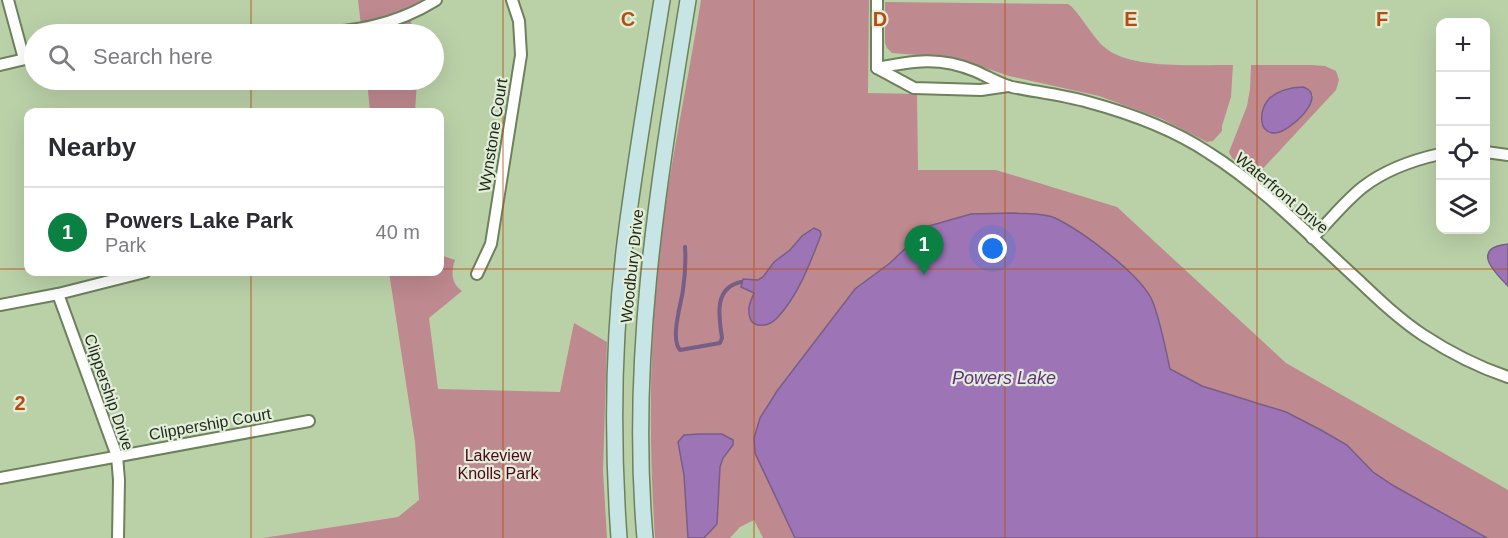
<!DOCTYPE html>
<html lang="en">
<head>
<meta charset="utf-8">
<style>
  :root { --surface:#fff; --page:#f2f2f3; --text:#2b2b33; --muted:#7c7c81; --line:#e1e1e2; --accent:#0b8043 }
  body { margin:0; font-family:Arial,sans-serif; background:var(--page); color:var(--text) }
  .controls { position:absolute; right:18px; top:18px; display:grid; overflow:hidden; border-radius:12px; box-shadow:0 6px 24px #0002 }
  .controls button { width:54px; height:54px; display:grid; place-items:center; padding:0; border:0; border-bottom:2px solid var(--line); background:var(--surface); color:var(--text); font:30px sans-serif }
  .you { position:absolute; left:993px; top:249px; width:21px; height:21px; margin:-15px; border:4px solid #fff; border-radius:50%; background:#1a73e8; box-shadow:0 0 0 9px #1a73e833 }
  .badge { display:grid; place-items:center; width:39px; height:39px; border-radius:50%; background:var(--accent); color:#fff; font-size:20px; font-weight:700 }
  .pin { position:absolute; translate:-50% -50px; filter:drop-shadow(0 2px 3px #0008) }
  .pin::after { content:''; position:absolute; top:32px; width:21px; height:18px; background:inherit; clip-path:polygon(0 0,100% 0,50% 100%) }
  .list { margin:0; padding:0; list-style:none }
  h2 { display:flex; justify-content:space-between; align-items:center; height:78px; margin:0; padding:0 24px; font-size:26px }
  h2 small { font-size:20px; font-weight:400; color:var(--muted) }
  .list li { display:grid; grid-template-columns:39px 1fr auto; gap:18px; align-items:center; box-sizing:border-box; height:90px; padding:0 24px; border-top:2px solid var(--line) }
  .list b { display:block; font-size:22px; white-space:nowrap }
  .list p { margin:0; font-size:20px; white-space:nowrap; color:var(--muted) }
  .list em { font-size:20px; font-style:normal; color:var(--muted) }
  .icon { flex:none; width:33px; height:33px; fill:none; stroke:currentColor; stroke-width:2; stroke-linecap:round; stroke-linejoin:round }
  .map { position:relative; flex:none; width:1508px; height:538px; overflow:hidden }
  .search { position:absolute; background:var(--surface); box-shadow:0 6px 24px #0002; left:24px; top:24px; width:420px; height:66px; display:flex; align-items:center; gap:15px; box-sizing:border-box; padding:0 21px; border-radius:33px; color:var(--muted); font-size:22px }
  .panel { position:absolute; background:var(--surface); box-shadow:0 6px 24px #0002; left:24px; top:108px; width:420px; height:168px; border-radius:12px }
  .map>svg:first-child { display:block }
  .green { fill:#be898f; fill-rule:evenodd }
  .water { fill:#9d75b6; stroke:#775e87; stroke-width:1.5 }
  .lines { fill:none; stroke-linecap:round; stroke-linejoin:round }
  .stream { stroke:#775e87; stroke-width:4 }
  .minor-casing { stroke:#6c815c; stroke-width:14 }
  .secondary-casing { stroke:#6c815c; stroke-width:18 }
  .minor { stroke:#fff; stroke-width:10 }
  .secondary { stroke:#c6e5e4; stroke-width:15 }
  .grid { fill:none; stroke:#b64d0f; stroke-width:1.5; stroke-opacity:0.55 }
  .labels { text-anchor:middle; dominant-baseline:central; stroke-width:4.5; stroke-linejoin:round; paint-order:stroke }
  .street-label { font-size:16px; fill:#1f2819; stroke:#e2eed9 }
  .park-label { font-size:16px; fill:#51031b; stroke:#e2eed9 }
  .water-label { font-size:18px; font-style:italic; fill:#622e7e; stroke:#e2eed9 }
  .grid-label { font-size:20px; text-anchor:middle; font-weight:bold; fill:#b64d0f; stroke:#e2eed9; stroke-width:4.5; stroke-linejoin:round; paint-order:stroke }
</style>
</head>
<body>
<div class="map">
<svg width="1508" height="538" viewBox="0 0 1508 538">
  <rect width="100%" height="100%" fill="#bad1a8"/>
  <g class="green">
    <path d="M 358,0 L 436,0 L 410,15 L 413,34 L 362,34 Z"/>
    <path d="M 701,0 L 869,0 L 868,93 L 917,94 L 918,170 L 996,170 L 1117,207 L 1286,363 L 1508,490 L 1508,538 L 763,538 L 754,520 L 740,527 L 730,538 L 655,538 C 649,447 649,356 658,265 C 667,176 687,88 701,0 Z"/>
    <path d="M 885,2 L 1068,4 C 1077,9 1092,36 1103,46 C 1130,71 1198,64 1233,65 L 1231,97 L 1222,126 L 1222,131 L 1213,141 L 1207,142 L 1162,119 L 1099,96 L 1009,76 L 956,58 L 892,53 L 887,48 L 885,43 Z"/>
    <path d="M 1251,65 L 1312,65 L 1325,66 L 1336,71 L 1339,80 L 1336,90 L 1256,176 L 1232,158 L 1229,152 L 1247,106 L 1250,89 ZM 1303,87 L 1309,89 L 1313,95 C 1310,112 1284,139 1267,131 L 1261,117 C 1265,96 1283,88 1303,87 Z"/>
    <path d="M 367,80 L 417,80 L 415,112 L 370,112 Z"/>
    <path d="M 440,255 L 455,260 C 451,272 451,283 462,291 L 429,318 L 438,389 L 560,392 L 574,323 L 607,342 L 603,471 L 607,538 L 263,538 L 398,517 L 419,500 L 415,442 L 389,272 L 440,272 Z"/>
  </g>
  <g class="water">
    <path d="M 1303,87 C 1330,95 1289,133 1275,133 C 1257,133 1260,110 1268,100 C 1276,91 1291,87 1303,87 Z"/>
    <path d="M 1014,213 C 1027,214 1044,213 1055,218 C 1082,231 1137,272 1151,298 C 1159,314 1166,351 1170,369 L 1202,386 L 1286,412 L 1321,430 L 1347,445 L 1373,472 L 1394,486 L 1487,538 L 795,538 L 755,453 L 754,438 L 760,418 L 777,391 L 855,289 L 890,263 L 929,226 L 971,214 Z"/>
    <path d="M 814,228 L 820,231 L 821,235 C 810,263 799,294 778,317 C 768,328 749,330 749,311 C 748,305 752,299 754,293 L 741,287 L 743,279 L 758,280 L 763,277 L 774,262 L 790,250 L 802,236 Z"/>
    <path d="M 1508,244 L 1508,286 C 1493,271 1471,248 1508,244 Z"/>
    <path d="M 699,434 L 722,434 L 733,440 L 733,445 L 723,458 L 720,467 L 717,524 L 704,538 L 688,538 L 684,475 L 678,442 L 684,435 Z"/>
  </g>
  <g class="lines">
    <path class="stream" d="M 685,247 C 686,262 685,276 683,290 C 681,304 670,339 680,350 L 720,343 L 722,338 C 719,317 713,288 741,282"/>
    <defs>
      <g id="minor">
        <path d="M 8,0 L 24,59"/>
        <path d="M 308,34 C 357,31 394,26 436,0"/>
        <path d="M 0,65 L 34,57"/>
        <path d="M 877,68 C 913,61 939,56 975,71 C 987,76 999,84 1012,87 C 1037,92 1063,95 1088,102 C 1129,113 1173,129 1209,153 C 1263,187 1310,236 1357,279 C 1378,299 1399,319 1423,335 C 1449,352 1478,367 1508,377"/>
        <path d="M 877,68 L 914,88 L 981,90 L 1008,86"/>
        <path d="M 877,68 L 877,0"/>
        <path d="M 1486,152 L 1508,155"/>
        <path d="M 1312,238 C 1329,222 1344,202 1363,187 C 1385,170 1413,160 1440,154"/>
        <path d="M 477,274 L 491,244 L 521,55 L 519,21 L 512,0"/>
        <path d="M 58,294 L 117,456 L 119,480 L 118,538"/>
        <path d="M 0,305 L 58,294 L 145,272"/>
        <path d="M 0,478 L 309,421"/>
      </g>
      <g id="secondary">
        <path d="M 619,538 C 612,440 613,340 625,243 C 635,162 649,81 662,0"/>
        <path d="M 645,538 C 629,354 659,181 688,0"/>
      </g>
    </defs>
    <use href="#minor" class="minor-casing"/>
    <use href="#secondary" class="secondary-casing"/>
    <use href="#minor" class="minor"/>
    <use href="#secondary" class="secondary"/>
  </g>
  <path class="grid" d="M 251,0 L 251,34M 503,0 L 503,538M 754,0 L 754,538M 1005,0 L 1005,538M 1257,0 L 1257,538M 251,80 L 251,112M 0,269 L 28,269M 440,269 L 1508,269M 251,272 L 251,538"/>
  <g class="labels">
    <g class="street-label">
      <text transform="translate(493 135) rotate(-81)">Wynstone Court</text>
      <text transform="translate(1282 193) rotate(40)">Waterfront Drive</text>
      <text transform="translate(632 266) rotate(-84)">Woodbury Drive</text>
      <text transform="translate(109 392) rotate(71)">Clippership Drive</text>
      <text transform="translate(210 424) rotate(-10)">Clippership Court</text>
    </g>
    <g class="park-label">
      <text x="498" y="455">Lakeview<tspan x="498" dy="18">Knolls Park</tspan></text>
    </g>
    <g class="water-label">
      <text x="1004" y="378">Powers Lake</text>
    </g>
  </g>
  <g class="grid-label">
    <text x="628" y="26">C</text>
    <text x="880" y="26">D</text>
    <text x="1131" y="26">E</text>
    <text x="1382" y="26">F</text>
    <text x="20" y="410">2</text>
  </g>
</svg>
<div class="controls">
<button>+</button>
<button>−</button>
<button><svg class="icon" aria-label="locate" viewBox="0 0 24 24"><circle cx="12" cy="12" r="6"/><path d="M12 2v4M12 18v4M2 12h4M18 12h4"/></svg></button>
<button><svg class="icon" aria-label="layers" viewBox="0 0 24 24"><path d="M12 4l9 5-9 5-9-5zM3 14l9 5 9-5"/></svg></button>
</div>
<div class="you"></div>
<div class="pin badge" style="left:924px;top:275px">1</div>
<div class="search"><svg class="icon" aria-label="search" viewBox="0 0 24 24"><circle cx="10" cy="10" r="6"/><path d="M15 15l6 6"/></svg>Search here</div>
<section class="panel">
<h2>Nearby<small></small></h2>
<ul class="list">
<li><span class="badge">1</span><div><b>Powers Lake Park</b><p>Park</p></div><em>40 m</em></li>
</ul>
</section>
</div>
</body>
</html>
